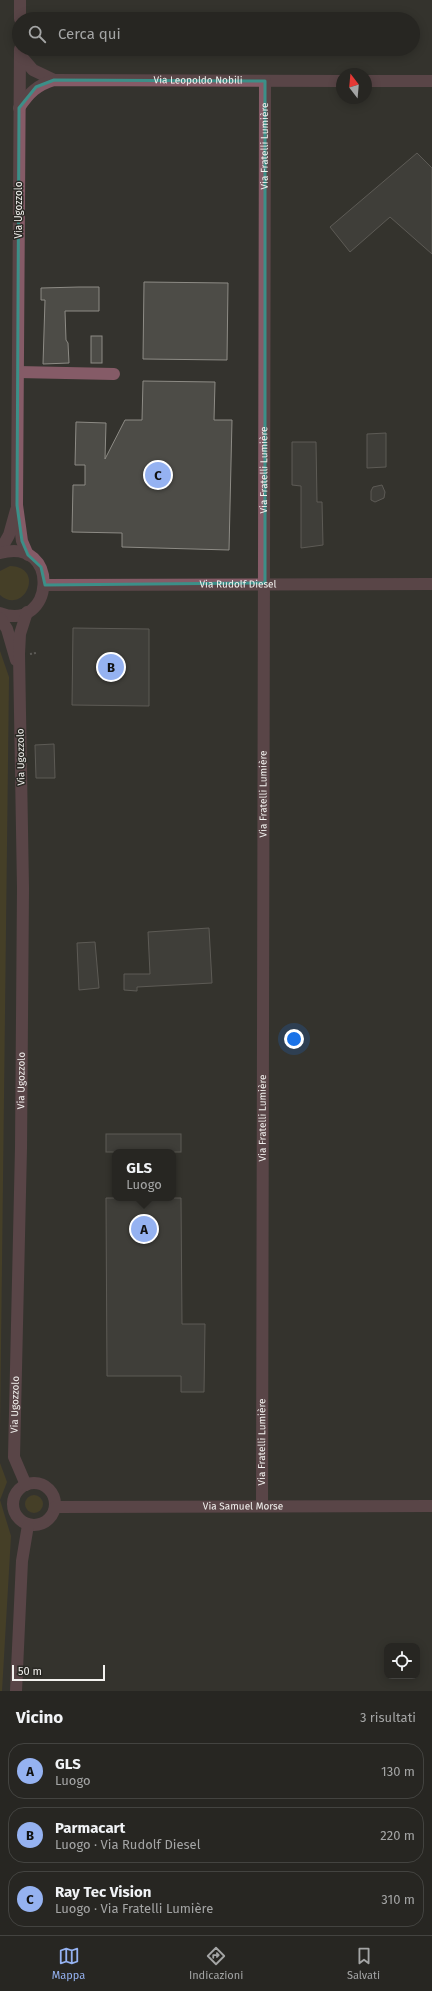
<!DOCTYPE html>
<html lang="it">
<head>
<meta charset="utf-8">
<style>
  :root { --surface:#272622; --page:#2f2e2a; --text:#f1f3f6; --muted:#a4a5a5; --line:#434340; --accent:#95b2f1 }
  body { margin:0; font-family:"Fira Sans",sans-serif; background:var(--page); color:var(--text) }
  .controls { position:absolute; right:12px; bottom:12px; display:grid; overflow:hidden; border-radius:8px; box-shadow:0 2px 10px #0003 }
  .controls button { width:36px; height:36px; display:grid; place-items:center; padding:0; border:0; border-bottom:1px solid var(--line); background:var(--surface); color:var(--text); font:20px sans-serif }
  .compass { position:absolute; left:336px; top:68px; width:36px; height:36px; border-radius:50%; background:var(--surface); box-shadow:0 2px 10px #0003; rotate:344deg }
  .scale { position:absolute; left:12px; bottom:10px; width:93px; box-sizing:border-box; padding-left:4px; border:2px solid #f2f1ee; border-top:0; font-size:11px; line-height:14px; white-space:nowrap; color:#f2f1ee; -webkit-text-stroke:3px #2a2924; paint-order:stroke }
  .you { position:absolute; left:294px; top:1039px; width:14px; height:14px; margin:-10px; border:3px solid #fff; border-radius:50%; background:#1a73e8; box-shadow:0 0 0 6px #1a73e833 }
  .badge { display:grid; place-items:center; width:26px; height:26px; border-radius:50%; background:var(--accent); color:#111; font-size:13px; font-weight:700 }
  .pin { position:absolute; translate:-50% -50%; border:2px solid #fff; box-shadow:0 1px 4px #0006 }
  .popup { position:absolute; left:112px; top:1149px; width:64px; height:52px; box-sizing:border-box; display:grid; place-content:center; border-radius:8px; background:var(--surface); filter:drop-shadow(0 1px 3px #0005); font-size:13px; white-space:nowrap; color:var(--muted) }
  .popup b { font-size:15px; color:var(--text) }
  .popup::after { content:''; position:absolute; left:50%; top:100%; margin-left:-8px; border:8px solid transparent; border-top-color:var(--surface) }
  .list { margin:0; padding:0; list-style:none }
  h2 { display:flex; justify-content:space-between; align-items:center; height:52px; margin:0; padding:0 16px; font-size:17px }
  h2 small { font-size:13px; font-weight:400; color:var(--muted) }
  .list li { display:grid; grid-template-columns:26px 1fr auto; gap:12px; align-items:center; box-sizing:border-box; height:56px; margin:0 8px 8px; padding:0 8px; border:1px solid var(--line); border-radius:16px }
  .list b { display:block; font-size:15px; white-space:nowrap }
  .list p { margin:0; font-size:13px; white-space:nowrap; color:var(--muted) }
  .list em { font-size:13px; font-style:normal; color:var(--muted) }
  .icon { flex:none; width:22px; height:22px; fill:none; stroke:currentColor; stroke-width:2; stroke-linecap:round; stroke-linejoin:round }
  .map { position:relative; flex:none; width:432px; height:1691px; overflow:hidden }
  .search { position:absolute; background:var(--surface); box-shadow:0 2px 10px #0003; left:12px; right:12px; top:12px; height:44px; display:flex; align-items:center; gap:10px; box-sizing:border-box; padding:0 14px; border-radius:22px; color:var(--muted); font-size:15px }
  .sheet { height:244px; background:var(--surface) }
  nav { display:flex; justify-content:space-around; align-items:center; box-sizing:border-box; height:56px; border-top:1px solid var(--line); background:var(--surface); font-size:11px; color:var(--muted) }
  nav a { display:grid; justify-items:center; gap:2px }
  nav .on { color:var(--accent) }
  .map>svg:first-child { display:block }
  .green { fill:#594e21 }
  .building { fill:#4d4c47; stroke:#8d8b85 }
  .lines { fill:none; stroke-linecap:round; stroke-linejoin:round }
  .path { stroke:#8a8985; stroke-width:2; stroke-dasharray:2 2; stroke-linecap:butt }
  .minor { stroke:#855b67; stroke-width:12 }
  .marked { fill:none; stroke:#3c8f88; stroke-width:3; stroke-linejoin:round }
  .labels { text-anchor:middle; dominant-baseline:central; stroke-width:3; stroke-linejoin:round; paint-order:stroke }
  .street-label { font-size:10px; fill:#f2f1ee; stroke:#2a2924 }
</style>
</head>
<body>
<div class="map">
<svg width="432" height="1691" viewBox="0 0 432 1691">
  <rect width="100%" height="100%" fill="#34332e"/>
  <g class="green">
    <path d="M 10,566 C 46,567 24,616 0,595 L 0,571 Z"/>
    <path d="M 0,651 L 9,677 L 0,1431 Z"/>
    <path d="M 0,1463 L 7,1482 L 0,1500 L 11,1536 L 2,1691 L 0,1691 Z"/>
    <circle cx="34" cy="1504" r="9"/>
  </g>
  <g class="building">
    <path d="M 417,153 L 432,168 L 432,254 L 390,217 L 350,252 L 330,227 Z"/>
    <path d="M 144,282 L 228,283 L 227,360 L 143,359 Z"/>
    <path d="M 79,287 L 99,287 L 99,311 L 65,311 L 66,340 L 68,343 L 69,363 L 43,364 L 45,300 L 41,300 L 41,288 Z"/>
    <rect x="91" y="336" width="11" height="27"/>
    <path d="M 143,381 L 215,382 L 214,420 L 232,420 L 229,550 L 122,547 L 122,533 L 72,532 L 73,485 L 85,485 L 85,465 L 75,465 L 76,422 L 106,423 L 105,459 L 125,420 L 142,420 Z"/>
    <path d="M 386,433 L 386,467 L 367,468 L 367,434 Z"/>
    <path d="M 292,442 L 316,442 L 317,502 L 322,502 L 323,545 L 301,548 L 301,486 L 292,485 Z"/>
    <path d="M 382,485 L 385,492 L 384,498 L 375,502 L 371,500 L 371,491 L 373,487 Z"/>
    <path d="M 73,628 L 149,629 L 149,706 L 72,705 Z"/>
    <path d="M 54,744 L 55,778 L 36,778 L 35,745 Z"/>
    <path d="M 209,928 L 212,983 L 137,987 L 137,991 L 124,990 L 124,974 L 150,974 L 148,932 Z"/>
    <path d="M 95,942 L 99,988 L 79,990 L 77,943 Z"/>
    <rect x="106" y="1134" width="75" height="18"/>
    <path d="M 106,1198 L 181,1198 L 182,1324 L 205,1324 L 204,1392 L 181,1392 L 181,1376 L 107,1376 Z"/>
  </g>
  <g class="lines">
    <path class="path" d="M 30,654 L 36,653"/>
    <g class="minor">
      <path d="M 20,19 L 20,0"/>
      <path d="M 20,49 L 17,505 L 22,541 L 28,555"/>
      <path d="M 20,55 L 33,70 L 54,80"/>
      <path d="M 366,81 L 432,81"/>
      <path id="s1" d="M 19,108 C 29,93 37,85 54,80 L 342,81"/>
      <path d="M 18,372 L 114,374"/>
      <path d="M 0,551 L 9,535 L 16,510"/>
      <path d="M 0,553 C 62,536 54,634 0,613"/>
      <path id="s2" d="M 45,585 L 432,584"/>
      <path d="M 0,618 L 7,629 L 16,660"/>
      <circle cx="34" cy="1504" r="21"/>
      <path id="s3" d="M 26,1485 L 14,1457 L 21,1148 L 23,888 L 19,654 L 20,634 L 27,612"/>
      <path id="s4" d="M 262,1506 L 265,81"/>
      <path id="s5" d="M 55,1507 L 432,1506"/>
      <path d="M 16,1691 L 22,1561 L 28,1525"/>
    </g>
  </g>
  <path d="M0 0H432V1691H0ZM 54,80 L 265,81 L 265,583 L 45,585 L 41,567 L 28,555 L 22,541 L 17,505 L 19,108 L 36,87 Z" fill="#34332e" fill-opacity=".55" fill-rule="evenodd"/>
  <path class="marked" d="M 54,80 L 265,81 L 265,583 L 45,585 L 41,567 L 28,555 L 22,541 L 17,505 L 19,108 L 36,87 Z"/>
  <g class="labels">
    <g class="street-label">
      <text stroke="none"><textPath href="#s1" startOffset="190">Via Leopoldo Nobili</textPath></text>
      <text stroke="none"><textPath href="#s4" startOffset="1360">Via Fratelli Lumière</textPath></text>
      <text transform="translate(19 210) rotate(-90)">Via Ugozzolo</text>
      <text stroke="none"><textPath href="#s4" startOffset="1036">Via Fratelli Lumière</textPath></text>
      <text stroke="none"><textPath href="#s2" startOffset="193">Via Rudolf Diesel</textPath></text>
      <text transform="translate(21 757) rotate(-91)">Via Ugozzolo</text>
      <text stroke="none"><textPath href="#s4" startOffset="712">Via Fratelli Lumière</textPath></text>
      <text stroke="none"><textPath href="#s3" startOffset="407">Via Ugozzolo</textPath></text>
      <text stroke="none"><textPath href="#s4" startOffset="388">Via Fratelli Lumière</textPath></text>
      <text stroke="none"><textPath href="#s3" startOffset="83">Via Ugozzolo</textPath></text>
      <text stroke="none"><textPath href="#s4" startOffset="64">Via Fratelli Lumière</textPath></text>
      <text stroke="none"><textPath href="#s5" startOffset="188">Via Samuel Morse</textPath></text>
    </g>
  </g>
</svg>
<div class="controls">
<button><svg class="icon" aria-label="locate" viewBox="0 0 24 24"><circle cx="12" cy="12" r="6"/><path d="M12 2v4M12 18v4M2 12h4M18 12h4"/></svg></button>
</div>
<svg class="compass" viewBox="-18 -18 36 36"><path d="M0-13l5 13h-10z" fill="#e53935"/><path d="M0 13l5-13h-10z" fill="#a4a5a5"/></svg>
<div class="scale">50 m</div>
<div class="you"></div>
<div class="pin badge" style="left:144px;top:1229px">A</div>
<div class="popup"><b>GLS</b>Luogo</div>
<div class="pin badge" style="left:111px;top:667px">B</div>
<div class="pin badge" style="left:158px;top:475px">C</div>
<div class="search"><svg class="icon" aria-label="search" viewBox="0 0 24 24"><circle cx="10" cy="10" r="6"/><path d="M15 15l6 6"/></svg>Cerca qui</div>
</div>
<section class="sheet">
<h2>Vicino<small>3 risultati</small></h2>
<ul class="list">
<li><span class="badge">A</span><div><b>GLS</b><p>Luogo</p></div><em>130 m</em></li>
<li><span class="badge">B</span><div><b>Parmacart</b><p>Luogo · Via Rudolf Diesel</p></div><em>220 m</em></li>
<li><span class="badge">C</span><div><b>Ray Tec Vision</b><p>Luogo · Via Fratelli Lumière</p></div><em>310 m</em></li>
</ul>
</section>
<nav>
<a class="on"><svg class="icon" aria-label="map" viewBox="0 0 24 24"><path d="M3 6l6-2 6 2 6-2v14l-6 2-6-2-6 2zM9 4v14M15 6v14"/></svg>Mappa</a>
<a><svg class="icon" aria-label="directions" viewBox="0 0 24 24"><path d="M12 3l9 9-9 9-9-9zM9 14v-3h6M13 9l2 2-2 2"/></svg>Indicazioni</a>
<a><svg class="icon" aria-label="saved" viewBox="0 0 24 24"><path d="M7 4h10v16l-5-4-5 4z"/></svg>Salvati</a>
</nav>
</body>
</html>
